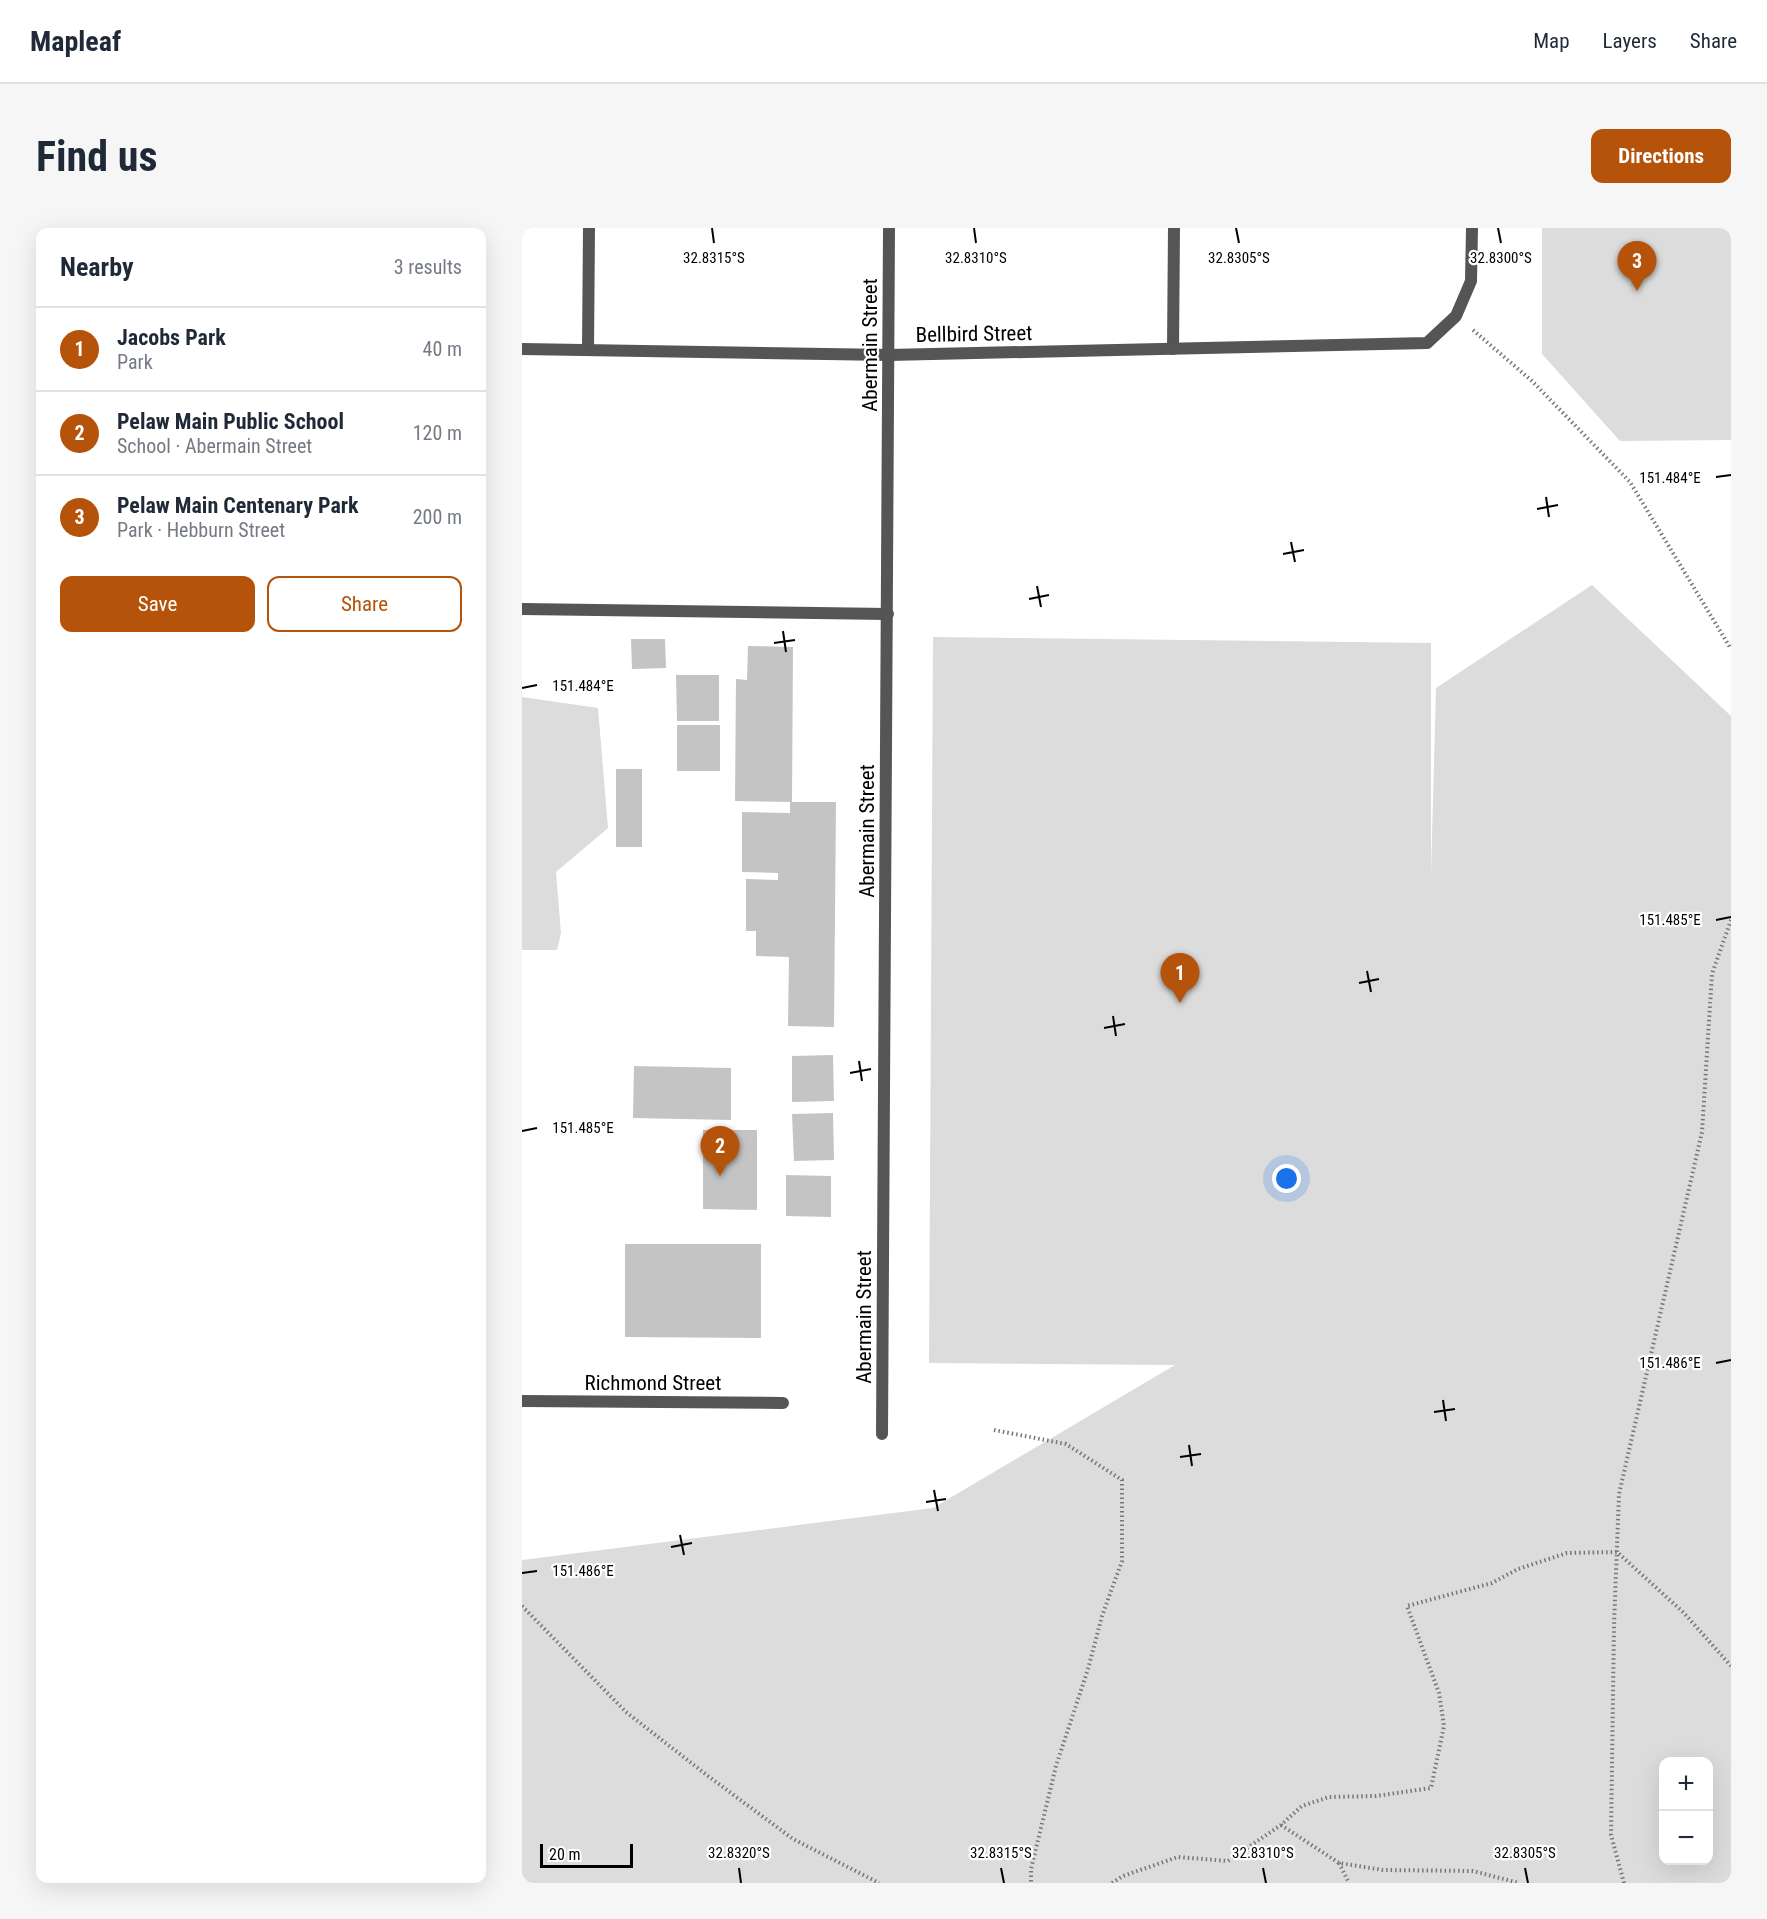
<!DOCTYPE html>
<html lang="en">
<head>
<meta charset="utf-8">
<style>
  :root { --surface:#fff; --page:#f6f6f7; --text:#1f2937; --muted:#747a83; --line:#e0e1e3; --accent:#b45309 }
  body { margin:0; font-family:"Roboto Condensed",sans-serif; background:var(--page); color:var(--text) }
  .controls { position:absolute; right:18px; bottom:18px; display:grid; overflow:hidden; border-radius:12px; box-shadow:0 6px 24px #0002 }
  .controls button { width:54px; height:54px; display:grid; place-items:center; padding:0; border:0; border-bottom:2px solid var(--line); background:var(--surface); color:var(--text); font:30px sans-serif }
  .scale { position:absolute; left:18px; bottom:15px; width:93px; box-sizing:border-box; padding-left:6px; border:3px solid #000; border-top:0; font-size:16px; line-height:21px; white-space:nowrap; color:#000; -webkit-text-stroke:4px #fff; paint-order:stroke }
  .you { position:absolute; left:765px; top:951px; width:21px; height:21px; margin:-15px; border:4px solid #fff; border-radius:50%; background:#1a73e8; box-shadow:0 0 0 9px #1a73e833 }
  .badge { display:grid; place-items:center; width:39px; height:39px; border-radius:50%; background:var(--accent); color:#fff; font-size:20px; font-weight:700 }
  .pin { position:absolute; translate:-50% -50px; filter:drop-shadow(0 2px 3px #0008) }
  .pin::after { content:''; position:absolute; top:32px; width:21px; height:18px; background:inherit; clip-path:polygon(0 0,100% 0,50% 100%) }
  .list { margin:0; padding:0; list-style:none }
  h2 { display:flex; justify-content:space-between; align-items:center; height:78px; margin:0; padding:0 24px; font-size:26px }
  h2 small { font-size:20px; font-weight:400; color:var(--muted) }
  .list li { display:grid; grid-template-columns:39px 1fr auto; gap:18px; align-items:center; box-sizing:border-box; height:84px; padding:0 24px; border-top:2px solid var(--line) }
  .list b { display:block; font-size:22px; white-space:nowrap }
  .list p { margin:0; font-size:20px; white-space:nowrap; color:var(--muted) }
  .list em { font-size:20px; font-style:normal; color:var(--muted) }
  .actions { display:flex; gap:12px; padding:18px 24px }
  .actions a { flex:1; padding:14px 0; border:2px solid var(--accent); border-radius:12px; text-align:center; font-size:21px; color:var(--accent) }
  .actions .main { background:var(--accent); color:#fff }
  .map { position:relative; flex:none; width:1209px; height:1655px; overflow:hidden; border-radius:12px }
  header { display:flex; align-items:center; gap:36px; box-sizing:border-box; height:84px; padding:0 30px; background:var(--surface); border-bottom:2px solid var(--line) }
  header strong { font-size:28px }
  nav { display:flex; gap:33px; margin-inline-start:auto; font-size:21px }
  .intro { display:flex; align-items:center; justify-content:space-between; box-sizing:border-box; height:144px; padding:0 36px }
  h1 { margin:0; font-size:42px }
  .button { padding:15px 27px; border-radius:12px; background:var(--accent); color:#fff; font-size:21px; font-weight:700 }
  main { display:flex; gap:36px; padding:0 36px }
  aside { flex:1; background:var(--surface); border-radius:12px; box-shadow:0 6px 24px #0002 }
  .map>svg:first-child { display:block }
  .green { fill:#dcdcdc; fill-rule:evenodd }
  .building { fill:#c4c4c4 }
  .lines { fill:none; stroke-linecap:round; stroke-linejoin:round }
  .path { stroke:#777; stroke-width:4; stroke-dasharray:1.5 3; stroke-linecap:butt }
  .lane { stroke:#555; stroke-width:12 }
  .street { stroke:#555; stroke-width:12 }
  .ticks { fill:none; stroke:#000; stroke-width:2 }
  .labels { text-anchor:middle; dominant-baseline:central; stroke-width:4.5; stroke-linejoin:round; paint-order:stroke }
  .street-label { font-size:21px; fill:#000; stroke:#fff }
  .ticks-label { font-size:15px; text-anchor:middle; fill:#000; stroke:#fff; stroke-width:4.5; stroke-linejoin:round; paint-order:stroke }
</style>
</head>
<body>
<header>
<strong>Mapleaf</strong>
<nav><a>Map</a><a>Layers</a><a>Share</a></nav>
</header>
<div class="intro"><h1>Find us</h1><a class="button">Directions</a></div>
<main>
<aside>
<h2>Nearby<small>3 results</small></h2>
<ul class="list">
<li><span class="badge">1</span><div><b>Jacobs Park</b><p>Park</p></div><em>40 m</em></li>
<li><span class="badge">2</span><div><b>Pelaw Main Public School</b><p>School · Abermain Street</p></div><em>120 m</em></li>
<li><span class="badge">3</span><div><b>Pelaw Main Centenary Park</b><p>Park · Hebburn Street</p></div><em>200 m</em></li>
</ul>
<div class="actions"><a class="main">Save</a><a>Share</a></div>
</aside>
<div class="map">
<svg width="1209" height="1655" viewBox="0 0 1209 1655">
  <rect width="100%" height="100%" fill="#fff"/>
  <g class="green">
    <path d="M 1020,0 L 1209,0 L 1209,212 L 1098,213 L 1020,126 Z"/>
    <path d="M 1070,357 L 1209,488 L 1209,1655 L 0,1655 L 0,1332 L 411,1280 L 653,1137 L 407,1135 L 411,409 L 909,415 L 909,646 L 914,460 ZM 1142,1534 L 1186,1534 L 1186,1632 L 1142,1632 Z"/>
    <path d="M 0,469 L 76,480 L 86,600 L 34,644 L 39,705 L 35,722 L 0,722 Z"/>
  </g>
  <g class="building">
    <path d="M 109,411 L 143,411 L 144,440 L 110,441 Z"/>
    <path d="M 226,418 L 271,419 L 270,574 L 213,573 L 214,451 L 225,452 Z"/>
    <path d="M 154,447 L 197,447 L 197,493 L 155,493 Z"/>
    <rect x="155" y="497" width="43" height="46"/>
    <rect x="94" y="541" width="26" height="78"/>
    <path d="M 268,574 L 314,574 L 312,799 L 266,798 L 267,729 L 234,728 L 234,703 L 224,703 L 224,651 L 256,652 L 256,645 L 220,644 L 220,584 L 268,585 Z"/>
    <path d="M 311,827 L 312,873 L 270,874 L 270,828 Z"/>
    <path d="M 112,838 L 209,840 L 209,892 L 111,890 Z"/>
    <path d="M 311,885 L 312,932 L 272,933 L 270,886 Z"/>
    <path d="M 181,902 L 235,902 L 235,982 L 181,981 Z"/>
    <path d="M 264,947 L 309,948 L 309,989 L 264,988 Z"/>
    <path d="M 103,1016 L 239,1016 L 239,1110 L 103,1109 Z"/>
  </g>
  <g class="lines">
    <g class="path">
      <path d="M 951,102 L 1010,153 L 1108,254 L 1209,421"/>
      <path d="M 472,1202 L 544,1216 L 600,1252 L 600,1333 L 580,1388 L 566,1441 L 534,1538 L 509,1641 L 509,1655"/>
      <path d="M 0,1378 L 104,1484 L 186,1548 L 271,1611 L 357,1655"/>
      <path d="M 759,1597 L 817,1635 L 861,1642 L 951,1643 L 997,1655"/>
      <path d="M 817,1635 L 827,1655"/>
      <path d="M 590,1655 L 601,1648 L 656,1629 L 706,1633 L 759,1597 L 780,1578 L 807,1569 L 854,1568 L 909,1560 L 922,1498 L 917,1465 L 885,1378 L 970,1355 L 996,1341 L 1045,1325 L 1095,1324 L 1162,1385 L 1209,1438"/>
      <path d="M 1102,1655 L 1089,1607 L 1092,1397 L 1097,1266 L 1180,904 L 1190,746 L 1209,692"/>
    </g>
    <g class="lane">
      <path d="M 651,121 L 652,0"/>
      <path d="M 66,122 L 67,0"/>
      <path d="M 0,381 L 366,386"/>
    </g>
    <g class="street">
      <path d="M 0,121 L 367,127 L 905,115 L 934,88 L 949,53 L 950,0"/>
      <path d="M 0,1173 L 261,1175"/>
      <path d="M 360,1206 L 367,0"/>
    </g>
  </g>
  <path class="ticks" d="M 190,0 L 192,15M 452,0 L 454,15M 714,0 L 717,15M 976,0 L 979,15M 1194,249 L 1209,247M 1024,269 L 1027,289M 1015,281 L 1036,277M 769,314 L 773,334M 761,326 L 782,322M 515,358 L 519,379M 507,371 L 527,367M 261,403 L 264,424M 252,415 L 273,412M 0,460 L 15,457M 1194,692 L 1209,689M 845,743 L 849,764M 837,755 L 857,751M 591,788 L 594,808M 582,800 L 603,796M 337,833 L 340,853M 328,845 L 349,841M 0,903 L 15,900M 1194,1135 L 1209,1132M 921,1172 L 924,1193M 912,1184 L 933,1181M 667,1217 L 670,1238M 658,1229 L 679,1226M 412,1262 L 416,1283M 404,1274 L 424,1271M 158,1307 L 162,1327M 149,1319 L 170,1315M 0,1345 L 15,1343M 217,1640 L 219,1655M 479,1640 L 482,1655M 741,1640 L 744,1655M 1003,1640 L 1006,1655"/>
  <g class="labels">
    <g class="street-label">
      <text transform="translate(452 106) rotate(-1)">Bellbird Street</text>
      <text transform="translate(348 117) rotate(-90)">Abermain Street</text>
      <text transform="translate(345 603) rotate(-90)">Abermain Street</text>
      <text transform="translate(342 1089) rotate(-90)">Abermain Street</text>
      <text x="131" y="1155">Richmond Street</text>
    </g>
  </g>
  <g class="ticks-label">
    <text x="192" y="35">32.8315°S</text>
    <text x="454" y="35">32.8310°S</text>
    <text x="717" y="35">32.8305°S</text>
    <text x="979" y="35">32.8300°S</text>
    <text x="1148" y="255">151.484°E</text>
    <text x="61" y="463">151.484°E</text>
    <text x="1148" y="697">151.485°E</text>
    <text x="61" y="905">151.485°E</text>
    <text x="1148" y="1140">151.486°E</text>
    <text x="61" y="1348">151.486°E</text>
    <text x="217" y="1630">32.8320°S</text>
    <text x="479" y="1630">32.8315°S</text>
    <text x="741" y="1630">32.8310°S</text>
    <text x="1003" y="1630">32.8305°S</text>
  </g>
</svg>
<div class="controls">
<button>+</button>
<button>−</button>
</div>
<div class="scale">20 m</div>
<div class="you"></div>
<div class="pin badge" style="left:658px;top:775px">1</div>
<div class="pin badge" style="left:198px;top:948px">2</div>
<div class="pin badge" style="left:1115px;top:63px">3</div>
</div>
</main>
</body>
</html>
